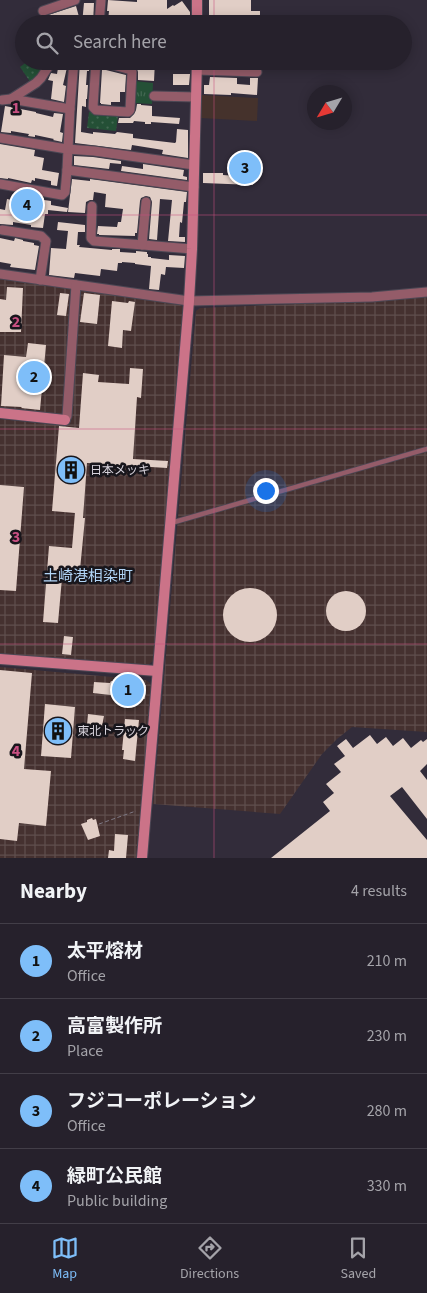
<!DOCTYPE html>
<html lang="en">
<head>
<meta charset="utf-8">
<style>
  :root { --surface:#26212c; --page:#322e38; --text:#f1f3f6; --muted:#a4a3a9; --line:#423e48; --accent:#7ebef9 }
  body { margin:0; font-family:"Source Sans 3","Noto Sans JP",sans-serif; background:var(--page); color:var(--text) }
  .compass { position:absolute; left:307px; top:85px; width:45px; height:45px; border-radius:50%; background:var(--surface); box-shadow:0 2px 12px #0003; rotate:232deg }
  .you { position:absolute; left:265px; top:490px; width:18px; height:18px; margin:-12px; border:4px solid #fff; border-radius:50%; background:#1a73e8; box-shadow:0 0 0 8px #1a73e833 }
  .badge { display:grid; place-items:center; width:32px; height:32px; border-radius:50%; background:var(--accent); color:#111; font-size:16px; font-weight:700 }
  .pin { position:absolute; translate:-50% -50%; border:2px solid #fff; box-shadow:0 1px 5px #0006 }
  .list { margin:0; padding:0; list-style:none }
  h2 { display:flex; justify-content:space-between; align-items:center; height:65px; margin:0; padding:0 20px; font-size:21px }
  h2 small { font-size:16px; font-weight:400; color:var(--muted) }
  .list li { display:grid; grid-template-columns:32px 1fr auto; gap:15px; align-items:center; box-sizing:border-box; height:75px; padding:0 20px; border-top:1px solid var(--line) }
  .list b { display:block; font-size:19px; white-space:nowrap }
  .list p { margin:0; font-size:16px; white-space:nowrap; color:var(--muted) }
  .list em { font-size:16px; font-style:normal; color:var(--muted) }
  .icon { flex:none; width:28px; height:28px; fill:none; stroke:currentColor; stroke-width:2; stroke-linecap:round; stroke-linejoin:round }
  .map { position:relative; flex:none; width:427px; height:858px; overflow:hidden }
  .search { position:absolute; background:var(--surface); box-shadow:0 2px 12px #0003; left:15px; right:15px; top:15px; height:55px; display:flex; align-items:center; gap:12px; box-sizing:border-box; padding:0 18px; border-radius:28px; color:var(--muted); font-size:19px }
  .sheet { height:365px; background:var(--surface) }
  nav { display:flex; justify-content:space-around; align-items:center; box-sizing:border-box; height:70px; border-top:1px solid var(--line); background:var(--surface); font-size:14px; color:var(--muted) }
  nav a { display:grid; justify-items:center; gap:2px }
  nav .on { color:var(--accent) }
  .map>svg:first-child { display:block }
  .commercial { fill:#45322c }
  .industrial { fill:url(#industrial-grid) }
  .grass { fill:url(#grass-dots) }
  .park { fill:url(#park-tufts) }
  .building { fill:#e1cec6 }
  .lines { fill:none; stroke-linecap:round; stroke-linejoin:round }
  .lane-casing { stroke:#4c4754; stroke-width:6 }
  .street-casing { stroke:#4c4754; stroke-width:11 }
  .secondary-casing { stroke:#4c4754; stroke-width:12 }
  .path { stroke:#7e7985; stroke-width:1; stroke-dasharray:4 2.5; stroke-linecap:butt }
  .lane { stroke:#945c69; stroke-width:4.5 }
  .street { stroke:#945c69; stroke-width:9 }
  .secondary { stroke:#cb7388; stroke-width:10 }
  .grid { fill:none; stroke:#c85082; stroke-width:1; stroke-opacity:0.55 }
  .labels { text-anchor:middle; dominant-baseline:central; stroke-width:5; stroke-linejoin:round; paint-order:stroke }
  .poi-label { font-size:12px; fill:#d7d3dc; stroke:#18161c; text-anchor:start }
  .quarter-label { font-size:15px; fill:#b2d5f7; stroke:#18161c }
  .grid-label { font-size:16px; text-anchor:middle; font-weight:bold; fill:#c85082; stroke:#18161c; stroke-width:5; stroke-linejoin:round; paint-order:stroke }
</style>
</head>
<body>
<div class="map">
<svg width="427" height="858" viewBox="0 0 427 858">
  <defs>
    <pattern id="industrial-grid" width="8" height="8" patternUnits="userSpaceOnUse" patternTransform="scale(1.25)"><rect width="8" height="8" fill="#453130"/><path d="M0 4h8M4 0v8" fill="none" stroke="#5f4e4d"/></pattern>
    <pattern id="grass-dots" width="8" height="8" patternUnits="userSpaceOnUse" patternTransform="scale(1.25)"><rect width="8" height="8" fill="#245036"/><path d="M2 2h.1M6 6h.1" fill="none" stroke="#436852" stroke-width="1.8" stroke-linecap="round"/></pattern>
    <pattern id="park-tufts" width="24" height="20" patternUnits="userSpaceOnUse" patternTransform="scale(1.25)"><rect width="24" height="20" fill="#245036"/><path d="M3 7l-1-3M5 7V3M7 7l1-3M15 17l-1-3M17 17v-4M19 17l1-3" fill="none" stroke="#436852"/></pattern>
  </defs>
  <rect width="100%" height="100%" fill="#322c3a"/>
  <path class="commercial" d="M 201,95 L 258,98 L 257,121 L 200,118 Z"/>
  <g class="industrial">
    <path d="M 0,277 L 71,289 L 63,413 L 58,417 L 0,411 Z"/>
    <path d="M 78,289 L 180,305 L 183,307 L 185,311 L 155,654 L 153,661 L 147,666 L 0,654 L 0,419 L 57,425 L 66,423 Z"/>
    <path d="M 427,297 L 427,732 L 352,727 L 337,739 L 322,754 L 280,814 L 153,804 L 196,311 L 200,308 L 370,301 Z"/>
    <path d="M 0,667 L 146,680 L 150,683 L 152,688 L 138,858 L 0,858 Z"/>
  </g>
  <g class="grass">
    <path d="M 28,61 L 48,61 L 37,79 L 31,83 L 20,67 Z"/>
    <path d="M 89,112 L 118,115 L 116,131 L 87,128 Z"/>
  </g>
  <path class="park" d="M 135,81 L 153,83 L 152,104 L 134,103 Z"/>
  <g class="building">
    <path d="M 108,0 L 137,2 L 137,0 L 167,0 L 167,9 L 173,5 L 174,6 L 182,1 L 190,12 L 190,18 L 178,18 L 176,15 L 168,21 L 168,24 L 122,24 L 122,22 L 108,21 L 109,11 L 107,11 Z"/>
    <path d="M 209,0 L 251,0 L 251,11 L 260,11 L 260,24 L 225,24 L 225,16 L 209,15 Z"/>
    <path d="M 84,3 L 94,3 L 93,24 L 82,24 Z"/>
    <path d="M 76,6 L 81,24 L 51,24 L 48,19 L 44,22 L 42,17 Z"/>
    <path d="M 80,61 L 90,62 L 89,71 L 87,71 L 86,85 L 88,85 L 87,99 L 86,99 L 86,107 L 82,106 L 81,132 L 93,134 L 93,132 L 115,134 L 117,132 L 133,134 L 133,138 L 175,143 L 176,142 L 177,129 L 188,130 L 188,158 L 162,154 L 163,150 L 132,145 L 131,150 L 75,143 Z"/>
    <path d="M 124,61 L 155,61 L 154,81 L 138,80 L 138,72 L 136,67 L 133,64 Z"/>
    <path d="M 59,62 L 68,63 L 63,85 L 66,86 L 64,102 L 51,99 L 53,81 L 48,80 L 51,73 L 57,74 Z"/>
    <path d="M 102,69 L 126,75 L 125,92 L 120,92 L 120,102 L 111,102 L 111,105 L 101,104 L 101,103 L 100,103 Z"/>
    <path d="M 173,74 L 190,74 L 189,85 L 173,85 Z"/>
    <path d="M 210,77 L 237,78 L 237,84 L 250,85 L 250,78 L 258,78 L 257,95 L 231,93 L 231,95 L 204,94 L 204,85 L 209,85 Z"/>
    <path d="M 137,104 L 141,104 L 141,105 L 152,106 L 152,116 L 180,118 L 179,124 L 151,122 L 151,124 L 145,124 L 145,122 L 134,121 L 133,123 L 118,123 L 119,118 L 130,118 L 134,114 L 136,110 Z"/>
    <path d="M 5,106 L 36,112 L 36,113 L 53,117 L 54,113 L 63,114 L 60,132 L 63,133 L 62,142 L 53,140 L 54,139 L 35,135 L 35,137 L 28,136 L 29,134 L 11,131 L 11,133 L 1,132 Z"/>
    <path d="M 0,144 L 35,150 L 34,156 L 44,158 L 42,170 L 59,173 L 57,186 L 51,185 L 51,181 L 35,178 L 35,181 L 32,180 L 31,183 L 8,178 L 8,179 L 0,178 Z"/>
    <path d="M 237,152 L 254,152 L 253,185 L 203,183 L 203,173 L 223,173 L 223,175 L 236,176 Z"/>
    <path d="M 74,156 L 93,157 L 121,161 L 121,164 L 110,163 L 109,169 L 74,165 Z"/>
    <path d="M 143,164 L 184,170 L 183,176 L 187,177 L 187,180 L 121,171 L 122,166 L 143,169 Z"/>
    <path d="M 72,179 L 90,181 L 90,179 L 187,192 L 186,202 L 184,202 L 182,223 L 180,222 L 179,237 L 185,237 L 185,242 L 168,241 L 172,200 L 160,199 L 157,240 L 149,239 L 152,202 L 150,197 L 146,196 L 141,198 L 140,201 L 137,233 L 135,233 L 135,236 L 99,235 L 99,234 L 97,234 L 98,226 L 117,227 L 118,222 L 121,222 L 123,209 L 105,207 L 106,194 L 94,192 L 93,200 L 90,200 L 86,202 L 85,213 L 68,212 Z"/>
    <path d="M 23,194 L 44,198 L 44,200 L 51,201 L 51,205 L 68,208 L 67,212 L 48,210 L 48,214 L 45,214 L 43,228 L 31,227 L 31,225 L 13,222 L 13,225 L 0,224 L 0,209 L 5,210 L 7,199 L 22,202 Z"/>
    <path d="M 58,222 L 85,225 L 85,232 L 78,232 L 77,245 L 80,245 L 79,247 L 112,250 L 112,249 L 120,249 L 120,252 L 136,253 L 136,251 L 147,252 L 147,254 L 148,254 L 148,257 L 151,257 L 151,258 L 169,260 L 169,255 L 185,256 L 184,268 L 166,267 L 165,275 L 161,274 L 159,290 L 149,289 L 151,266 L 135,264 L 135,263 L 122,262 L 122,263 L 118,263 L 117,271 L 101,269 L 100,276 L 75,273 L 74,278 L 49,275 L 51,248 L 66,249 L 68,231 L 57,230 Z"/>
    <path d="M 0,238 L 14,241 L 15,238 L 23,240 L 23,241 L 34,243 L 34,245 L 39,246 L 35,270 L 10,267 L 11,264 L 0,262 Z"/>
    <path d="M 7,287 L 23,288 L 21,332 L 0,332 L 0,299 L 6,300 Z"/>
    <path d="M 60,293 L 69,294 L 66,316 L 57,315 Z"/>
    <path d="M 84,293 L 100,295 L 97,324 L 80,322 Z"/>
    <path d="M 112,301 L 128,303 L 129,301 L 135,302 L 131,331 L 123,330 L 122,348 L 108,346 Z"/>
    <path d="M 28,343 L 46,345 L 40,410 L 21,408 L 22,407 L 1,406 L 4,355 L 26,357 Z"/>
    <path d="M 130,368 L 143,369 L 141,398 L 137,397 L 133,459 L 168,461 L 167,468 L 87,463 L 83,518 L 85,518 L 79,580 L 62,578 L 58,623 L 43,622 L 49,546 L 72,548 L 75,513 L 52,511 L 59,426 L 79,428 L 83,373 L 99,375 L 98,382 L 129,384 Z"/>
    <path d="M 0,485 L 24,487 L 16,591 L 0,590 Z"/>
    <circle cx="250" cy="615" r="27"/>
    <circle cx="346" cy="611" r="20"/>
    <path d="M 64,636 L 73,637 L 71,655 L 62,654 Z"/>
    <path d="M 0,670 L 32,673 L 24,769 L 51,771 L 46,826 L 19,823 L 17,841 L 0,839 Z"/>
    <path d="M 111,681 L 146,685 L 145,699 L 93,693 L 94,682 L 110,683 Z"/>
    <path d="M 45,704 L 75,707 L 71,758 L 41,756 Z"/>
    <path d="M 88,714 L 104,716 L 102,726 L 87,725 Z"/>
    <path d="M 125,719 L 139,720 L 135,761 L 123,759 L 124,750 L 122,750 Z"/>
    <path d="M 370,735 L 377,744 L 386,737 L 393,746 L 403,738 L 411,748 L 421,740 L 423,742 L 427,739 L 427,764 L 420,771 L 427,780 L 427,819 L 402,787 L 390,796 L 427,840 L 427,858 L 271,858 L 330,811 L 323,802 L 334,793 L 326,784 L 341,772 L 334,764 L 345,756 L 337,746 L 346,739 L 353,748 Z"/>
    <path d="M 92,818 L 93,820 L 96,819 L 100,836 L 88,840 L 81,824 L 87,822 L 87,820 Z"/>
    <path d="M 115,834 L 128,835 L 126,858 L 108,858 L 109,850 L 114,851 Z"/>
  </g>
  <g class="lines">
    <defs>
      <path id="lane" d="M 171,523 L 427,449"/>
      <g id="street">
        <path d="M 43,11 L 75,0"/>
        <path d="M 99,24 L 101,0"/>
        <path d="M 74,61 L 70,109 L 67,170 L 194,187"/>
        <path d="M 96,61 L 93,107 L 96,110 L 128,112 L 130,110 L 132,72 L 131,70 L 99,61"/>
        <path d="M 197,70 L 257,72"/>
        <path d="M 154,96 L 196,97"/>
        <path d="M 11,99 L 36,83 L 41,78 L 52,61"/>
        <path d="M 2,100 L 11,99 L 70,109"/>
        <path d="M 0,138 L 67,149 L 94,151 L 194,165"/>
        <path d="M 0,184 L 62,195 L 65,192 L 67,170"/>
        <path d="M 92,206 L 91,238 L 94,241 L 192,249"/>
        <path d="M 2,230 L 41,236 L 46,241 L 40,280"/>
        <path d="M 142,245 L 146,202"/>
        <path d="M 0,274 L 189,301 L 372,297 L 427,292"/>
        <path d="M 65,420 L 67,416 L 76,285"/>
      </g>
      <g id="secondary">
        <path d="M 197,0 L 197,24"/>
        <path d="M 0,413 L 65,420"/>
        <path d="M 0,659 L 157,671"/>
        <path d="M 142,858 L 189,301 L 192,249 L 197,61"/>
      </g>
    </defs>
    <use href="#lane" class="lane-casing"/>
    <use href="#street" class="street-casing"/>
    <use href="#secondary" class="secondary-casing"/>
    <path class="path" d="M 99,824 L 136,811"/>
    <use href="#lane" class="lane"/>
    <use href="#street" class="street"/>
    <use href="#secondary" class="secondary"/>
  </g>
  <path class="grid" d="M 214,0 L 214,24M 214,61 L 214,858M 0,215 L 427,215M 0,429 L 427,429M 0,644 L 427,644"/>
  <defs>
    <symbol id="building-disc" viewBox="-11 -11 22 22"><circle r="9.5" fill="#7ebef9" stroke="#18161c"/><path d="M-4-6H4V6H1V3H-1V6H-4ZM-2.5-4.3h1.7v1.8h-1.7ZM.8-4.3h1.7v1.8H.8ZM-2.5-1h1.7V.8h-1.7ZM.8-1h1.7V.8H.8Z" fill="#111"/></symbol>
  </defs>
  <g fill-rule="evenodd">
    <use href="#building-disc" x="55" y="454" width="32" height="32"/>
    <use href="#building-disc" x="42" y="715" width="32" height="32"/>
  </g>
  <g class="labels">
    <g class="poi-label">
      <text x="90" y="470">日本メッキ</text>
      <text x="77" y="731">東北トラック</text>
    </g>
    <g class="quarter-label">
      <text x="88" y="576">土崎港相染町</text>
    </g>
  </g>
  <g class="grid-label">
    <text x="16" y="113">1</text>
    <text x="16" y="327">2</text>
    <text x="16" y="542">3</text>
    <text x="16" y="756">4</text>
  </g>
</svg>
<svg class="compass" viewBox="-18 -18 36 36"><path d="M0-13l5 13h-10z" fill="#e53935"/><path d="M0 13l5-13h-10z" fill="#a4a3a9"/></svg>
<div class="you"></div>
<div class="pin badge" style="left:128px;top:690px">1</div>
<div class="pin badge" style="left:34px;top:377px">2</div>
<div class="pin badge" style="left:245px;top:168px">3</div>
<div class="pin badge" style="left:27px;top:205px">4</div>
<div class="search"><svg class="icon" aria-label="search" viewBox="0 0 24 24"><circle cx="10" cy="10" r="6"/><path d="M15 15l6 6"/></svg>Search here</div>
</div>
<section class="sheet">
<h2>Nearby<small>4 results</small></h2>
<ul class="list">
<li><span class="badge">1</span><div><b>太平熔材</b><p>Office</p></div><em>210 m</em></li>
<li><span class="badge">2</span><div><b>高富製作所</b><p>Place</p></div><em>230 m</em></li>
<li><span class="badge">3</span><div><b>フジコーポレーション</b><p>Office</p></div><em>280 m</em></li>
<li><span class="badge">4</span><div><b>緑町公民館</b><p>Public building</p></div><em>330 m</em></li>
</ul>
</section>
<nav>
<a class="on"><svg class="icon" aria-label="map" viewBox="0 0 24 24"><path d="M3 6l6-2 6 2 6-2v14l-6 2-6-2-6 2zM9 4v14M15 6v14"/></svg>Map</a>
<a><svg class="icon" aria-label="directions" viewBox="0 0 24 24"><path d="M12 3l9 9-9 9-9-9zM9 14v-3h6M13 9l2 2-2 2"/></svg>Directions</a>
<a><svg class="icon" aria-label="saved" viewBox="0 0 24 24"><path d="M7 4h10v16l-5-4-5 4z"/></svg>Saved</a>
</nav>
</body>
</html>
